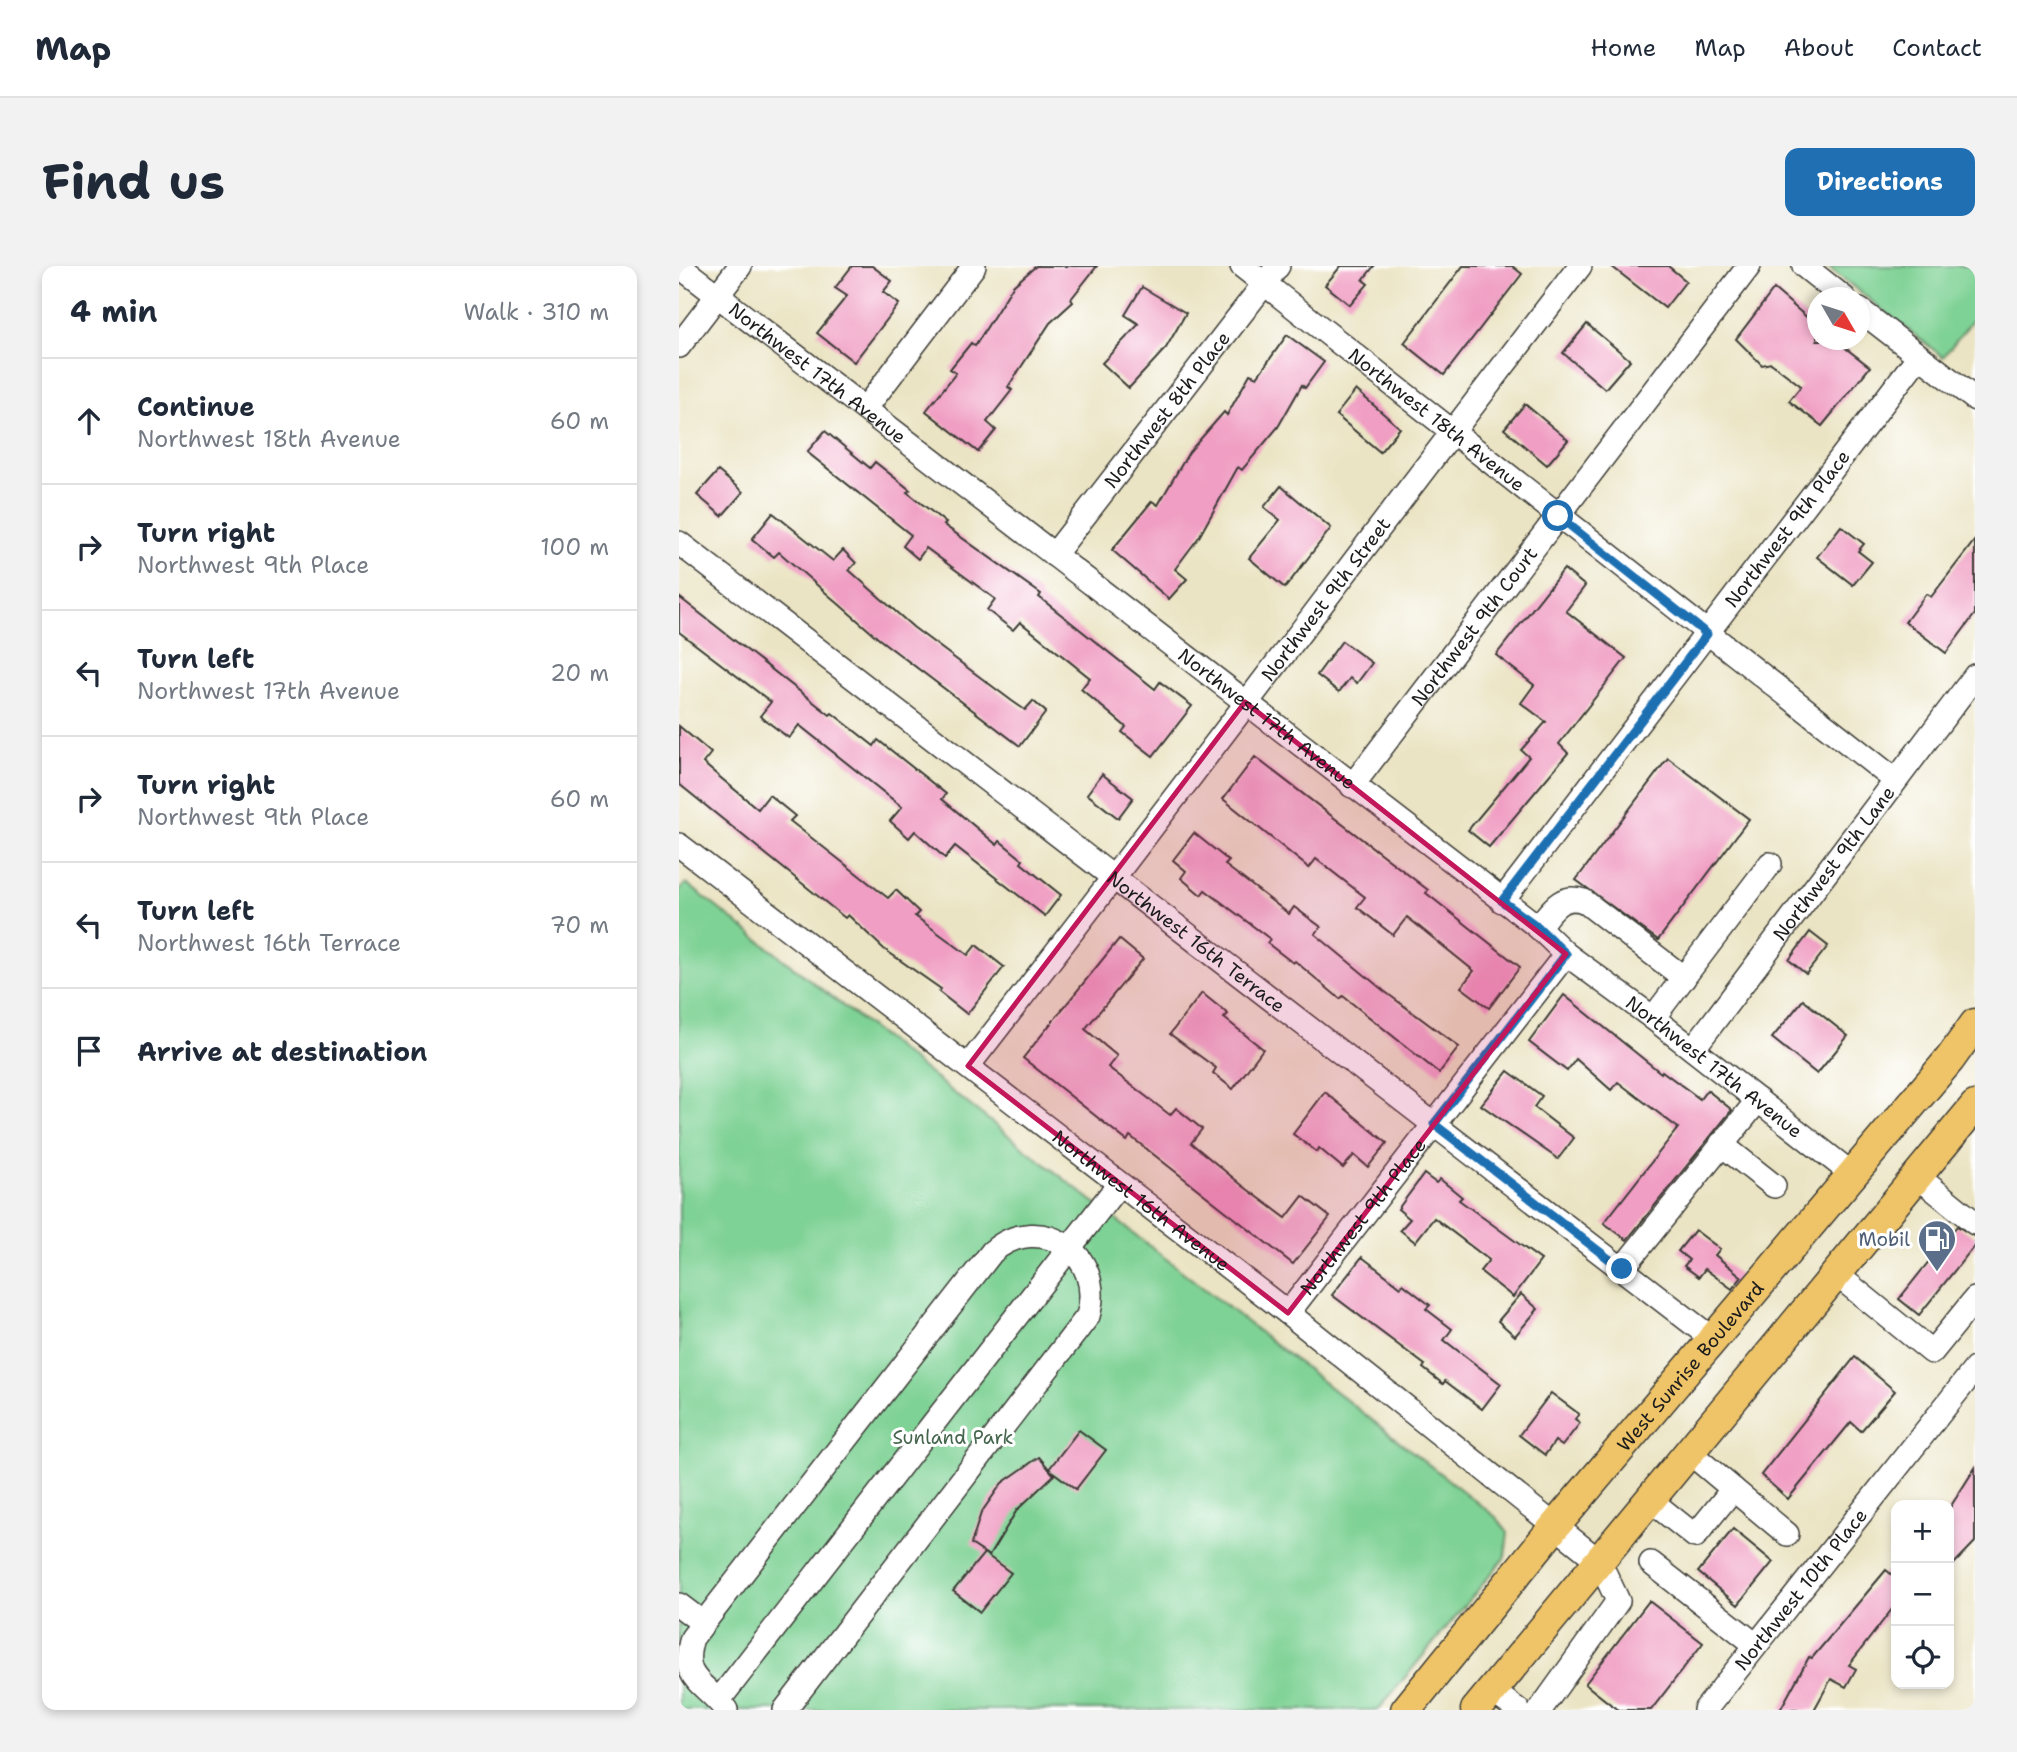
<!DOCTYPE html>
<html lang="en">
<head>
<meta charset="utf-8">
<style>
  :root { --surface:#fff; --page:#f2f2f3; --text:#1f2937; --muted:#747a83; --line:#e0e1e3; --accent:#1f6fb2 }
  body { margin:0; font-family:"Shantell Sans",sans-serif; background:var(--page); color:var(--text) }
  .controls { position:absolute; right:21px; bottom:21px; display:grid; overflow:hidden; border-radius:14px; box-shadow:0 4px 10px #0003 }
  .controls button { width:63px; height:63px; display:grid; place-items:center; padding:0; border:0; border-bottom:2px solid var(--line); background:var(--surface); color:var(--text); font:35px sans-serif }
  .compass { position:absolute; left:1128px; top:21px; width:63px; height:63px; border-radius:50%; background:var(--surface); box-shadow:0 4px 10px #0003; rotate:129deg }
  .stop { position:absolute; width:21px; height:21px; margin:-16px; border:5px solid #1f6fb2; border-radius:50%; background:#fff }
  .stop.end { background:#1f6fb2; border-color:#fff; box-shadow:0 2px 7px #0008 }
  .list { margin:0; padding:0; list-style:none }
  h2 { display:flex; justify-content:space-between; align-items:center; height:91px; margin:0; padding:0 28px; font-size:30px }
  h2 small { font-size:23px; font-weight:400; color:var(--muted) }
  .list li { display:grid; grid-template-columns:46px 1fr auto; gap:21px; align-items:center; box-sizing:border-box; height:126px; padding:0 28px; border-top:2px solid var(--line) }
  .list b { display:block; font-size:26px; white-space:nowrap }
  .list p { margin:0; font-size:23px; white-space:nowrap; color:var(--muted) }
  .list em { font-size:23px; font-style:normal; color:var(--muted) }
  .icon { flex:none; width:38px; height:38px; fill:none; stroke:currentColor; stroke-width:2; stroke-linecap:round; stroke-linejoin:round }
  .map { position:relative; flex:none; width:1296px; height:1444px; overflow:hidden; border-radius:14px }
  header { display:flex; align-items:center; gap:42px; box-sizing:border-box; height:98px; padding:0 35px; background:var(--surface); border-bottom:2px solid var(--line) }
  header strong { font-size:33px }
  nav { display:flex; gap:38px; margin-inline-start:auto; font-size:24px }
  .intro { display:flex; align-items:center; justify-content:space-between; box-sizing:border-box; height:168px; padding:0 42px }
  h1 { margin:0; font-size:49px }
  .button { padding:18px 32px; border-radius:14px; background:var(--accent); color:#fff; font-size:24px; font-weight:700 }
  main { display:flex; gap:42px; padding:0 42px }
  aside { flex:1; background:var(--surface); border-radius:14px; box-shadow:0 4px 10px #0003 }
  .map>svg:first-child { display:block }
  .green { fill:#7fd295; stroke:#4e7758; stroke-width:2 }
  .building { fill:#f09ec3 }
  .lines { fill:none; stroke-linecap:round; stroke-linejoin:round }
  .minor-casing { stroke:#3b3a35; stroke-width:26 }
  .major-casing { stroke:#3b3a35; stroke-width:33 }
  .minor { stroke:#fff; stroke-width:23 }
  .major { stroke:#efc469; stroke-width:30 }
  .route { stroke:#1f6fb2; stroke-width:9 }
  .marked { fill:#c2185b; fill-opacity:0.2; stroke:#c2185b; stroke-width:5; stroke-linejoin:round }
  .labels { text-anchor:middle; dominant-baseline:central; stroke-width:6; stroke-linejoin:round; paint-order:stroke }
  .street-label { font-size:19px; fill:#1c1c1c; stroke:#fff }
  .service-label { font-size:19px; fill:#4e5e75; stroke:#fff; text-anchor:end }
  .park-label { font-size:19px; fill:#44654c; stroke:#fff }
</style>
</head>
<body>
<header>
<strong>Map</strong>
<nav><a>Home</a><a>Map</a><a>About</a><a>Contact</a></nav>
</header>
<div class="intro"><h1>Find us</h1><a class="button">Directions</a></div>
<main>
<aside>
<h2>4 min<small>Walk · 310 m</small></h2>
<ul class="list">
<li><svg class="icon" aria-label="ahead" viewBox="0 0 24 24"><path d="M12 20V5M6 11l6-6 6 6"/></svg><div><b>Continue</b><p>Northwest 18th Avenue</p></div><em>60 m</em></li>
<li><svg class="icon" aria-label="right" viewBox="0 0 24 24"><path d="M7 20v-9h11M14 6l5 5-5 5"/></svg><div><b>Turn right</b><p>Northwest 9th Place</p></div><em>100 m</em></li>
<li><svg class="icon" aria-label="left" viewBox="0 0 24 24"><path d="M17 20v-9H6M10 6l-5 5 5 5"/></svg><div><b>Turn left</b><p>Northwest 17th Avenue</p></div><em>20 m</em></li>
<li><svg class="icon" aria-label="right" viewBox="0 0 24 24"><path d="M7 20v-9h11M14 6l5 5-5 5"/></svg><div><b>Turn right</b><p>Northwest 9th Place</p></div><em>60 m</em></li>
<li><svg class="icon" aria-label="left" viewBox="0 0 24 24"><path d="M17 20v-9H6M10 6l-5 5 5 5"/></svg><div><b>Turn left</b><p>Northwest 16th Terrace</p></div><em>70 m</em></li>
<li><svg class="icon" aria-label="arrive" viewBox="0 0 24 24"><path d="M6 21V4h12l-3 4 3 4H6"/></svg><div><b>Arrive at destination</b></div></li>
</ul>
</aside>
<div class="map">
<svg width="1296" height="1444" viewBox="0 0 1296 1444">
  <rect width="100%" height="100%" fill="#fff"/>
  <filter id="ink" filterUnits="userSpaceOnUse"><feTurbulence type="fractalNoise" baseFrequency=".0143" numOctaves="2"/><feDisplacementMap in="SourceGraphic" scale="14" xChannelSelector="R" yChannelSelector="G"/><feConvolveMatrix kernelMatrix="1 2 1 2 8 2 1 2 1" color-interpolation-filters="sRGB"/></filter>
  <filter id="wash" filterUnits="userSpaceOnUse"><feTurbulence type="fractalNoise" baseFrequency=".00686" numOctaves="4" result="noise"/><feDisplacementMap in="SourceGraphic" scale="28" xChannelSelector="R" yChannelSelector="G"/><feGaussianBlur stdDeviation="1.57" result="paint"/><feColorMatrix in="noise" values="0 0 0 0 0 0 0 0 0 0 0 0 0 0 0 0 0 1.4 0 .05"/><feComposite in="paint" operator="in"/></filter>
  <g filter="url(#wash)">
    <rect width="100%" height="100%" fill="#ebe4c4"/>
    <g class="green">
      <path d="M 1148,0 L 1296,0 L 1296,51 L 1264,91 Z"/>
      <path d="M 7,617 L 818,1252 L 829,1267 L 826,1291 L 699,1444 L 0,1444 L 0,625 Z"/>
    </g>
    <g id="blocks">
      <g class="building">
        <path d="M 173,0 L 193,0 L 213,15 L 204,26 L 220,38 L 175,96 L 138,67 L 168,30 L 156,22 Z"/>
        <path d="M 357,0 L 418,0 L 392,33 L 394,36 L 371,57 L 329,121 L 333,124 L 308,156 L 317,164 L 299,186 L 247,145 L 277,107 L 271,103 L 292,77 L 296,80 L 334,20 Z"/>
        <path d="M 662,0 L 695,0 L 684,14 L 689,18 L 671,39 L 646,19 Z"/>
        <path d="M 784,0 L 833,0 L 843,8 L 765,109 L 725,77 Z"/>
        <path d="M 932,0 L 989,0 L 1007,15 L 986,42 Z"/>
        <path d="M 463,21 L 507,47 L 487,82 L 450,122 L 423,97 L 460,58 L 446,49 Z"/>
        <path d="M 1095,23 L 1138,60 L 1138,74 L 1156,74 L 1191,101 L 1143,160 L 1110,135 L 1122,120 L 1092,97 L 1083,99 L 1057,73 Z"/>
        <path d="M 908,58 L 951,94 L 926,123 L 884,87 Z"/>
        <path d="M 608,69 L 645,96 L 626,122 L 623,119 L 599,161 L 563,204 L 559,201 L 520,271 L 496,303 L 508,313 L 490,333 L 433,284 L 473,235 L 479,239 L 510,186 L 545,146 L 548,149 L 571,108 L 578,111 Z"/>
        <path d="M 677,124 L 721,162 L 701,186 L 657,149 Z"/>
        <path d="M 846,138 L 889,174 L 868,199 L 825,163 Z"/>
        <path d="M 146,165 L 191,202 L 196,196 L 231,224 L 228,226 L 267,257 L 265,259 L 362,328 L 360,331 L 476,423 L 481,416 L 513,440 L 474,490 L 443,466 L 447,461 L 402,423 L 411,412 L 341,356 L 334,364 L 308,344 L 316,333 L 247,282 L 239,293 L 224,280 L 232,269 L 128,186 Z"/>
        <path d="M 39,205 L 64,226 L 43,250 L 18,229 Z"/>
        <path d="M 602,220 L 652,262 L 606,322 L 570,292 L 601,254 L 585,241 Z"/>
        <path d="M 94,247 L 154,295 L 164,284 L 177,297 L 170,304 L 234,361 L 333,435 L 346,444 L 354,435 L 367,446 L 341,480 L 200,373 L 100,286 L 95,291 L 73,273 Z"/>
        <path d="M 1162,260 L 1185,278 L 1179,285 L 1193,296 L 1174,319 L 1138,291 Z"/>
        <path d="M 1296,274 L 1296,348 L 1267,387 L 1226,356 L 1247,328 L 1252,331 Z"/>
        <path d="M 885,303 L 906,320 L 887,345 L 947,392 L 880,478 L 889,487 L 810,581 L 789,564 L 850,491 L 842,484 L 867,456 L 842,437 L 855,419 L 817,389 Z"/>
        <path d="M 0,331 L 151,449 L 153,447 L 195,480 L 199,474 L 267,528 L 263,533 L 318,579 L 321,575 L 344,594 L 342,597 L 382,629 L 366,650 L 276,580 L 266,592 L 236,565 L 230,572 L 211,555 L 223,541 L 120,459 L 110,472 L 81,450 L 92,436 L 0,366 Z"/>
        <path d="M 663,375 L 693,397 L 678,417 L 671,412 L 660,426 L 638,409 Z"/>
        <path d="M 0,460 L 32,487 L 24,497 L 79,543 L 90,529 L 116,550 L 111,555 L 209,632 L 217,624 L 240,646 L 236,650 L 289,689 L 297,679 L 325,701 L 288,748 L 260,726 L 262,723 L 205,683 L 169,649 L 166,652 L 0,518 Z"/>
        <path d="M 576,491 L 749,624 L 747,627 L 841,701 L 810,742 L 782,721 L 795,705 L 728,651 L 714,669 L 678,641 L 686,631 L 637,593 L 630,602 L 544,533 Z"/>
        <path d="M 989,492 L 1070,553 L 979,674 L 897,614 Z"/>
        <path d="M 423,508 L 454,532 L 439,552 L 408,528 Z"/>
        <path d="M 515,567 L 550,595 L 546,599 L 610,648 L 615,641 L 642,661 L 636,668 L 705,725 L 780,781 L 760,807 L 664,730 L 661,733 L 616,695 L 614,697 L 588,677 L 591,673 L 526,624 L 522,629 L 502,612 L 507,605 L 494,594 Z"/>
        <path d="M 1131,666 L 1149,680 L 1127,708 L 1110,694 Z"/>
        <path d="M 440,673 L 464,693 L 406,763 L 438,790 L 429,801 L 491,849 L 497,842 L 523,863 L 512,877 L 564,920 L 607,952 L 624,930 L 651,951 L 614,998 L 451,870 L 448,875 L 344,792 Z"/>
        <path d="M 523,727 L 549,748 L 545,752 L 584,783 L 554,823 L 534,807 L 537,802 L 491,768 Z"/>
        <path d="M 885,729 L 982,807 L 983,805 L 1021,833 L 1028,824 L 1053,844 L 948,974 L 925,957 L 999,862 L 939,816 L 932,824 L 897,793 L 888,805 L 850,776 Z"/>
        <path d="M 1124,734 L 1169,770 L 1138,808 L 1093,772 Z"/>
        <path d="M 829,805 L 863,830 L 855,841 L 895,872 L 879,893 L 802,839 Z"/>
        <path d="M 646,826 L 708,877 L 689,901 L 675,889 L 664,902 L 640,882 L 638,886 L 614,868 Z"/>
        <path d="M 745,908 L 757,917 L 761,913 L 783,931 L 780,934 L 862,994 L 834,1031 L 801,1005 L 810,994 L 755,952 L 736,976 L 721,964 L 731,953 L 719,943 Z"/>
        <path d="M 1278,960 L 1296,971 L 1296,979 L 1240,1049 L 1220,1033 Z"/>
        <path d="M 1016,964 L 1041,983 L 1036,989 L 1063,1011 L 1053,1023 L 1026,1003 L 1020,1011 L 1005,1000 L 1010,994 L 999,985 Z"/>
        <path d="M 683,991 L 722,1021 L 724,1018 L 751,1039 L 747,1043 L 773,1063 L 765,1074 L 822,1118 L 803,1143 L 766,1115 L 764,1118 L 744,1102 L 746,1099 L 653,1029 Z"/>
        <path d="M 842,1028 L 859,1043 L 836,1070 L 819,1055 Z"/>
        <path d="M 1176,1091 L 1216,1125 L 1182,1165 L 1172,1156 L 1109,1233 L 1082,1209 Z"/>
        <path d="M 872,1127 L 900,1148 L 896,1153 L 901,1157 L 883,1180 L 876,1175 L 866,1189 L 840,1169 Z"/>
        <path d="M 400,1164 L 427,1184 L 397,1223 L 370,1203 Z"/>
        <path d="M 360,1191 L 375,1209 L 338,1244 L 310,1290 L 292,1278 L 302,1247 L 323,1217 Z"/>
        <path d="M 1296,1202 L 1296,1276 L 1270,1303 L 1270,1243 Z"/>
        <path d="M 1054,1263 L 1094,1296 L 1059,1339 L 1019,1306 Z"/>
        <path d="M 305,1287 L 332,1307 L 301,1346 L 274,1325 Z"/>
        <path d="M 1207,1304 L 1217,1312 L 1217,1338 L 1170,1399 L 1177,1403 L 1167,1421 L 1152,1413 L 1135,1444 L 1101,1444 L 1130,1391 L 1133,1392 Z"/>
        <path d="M 970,1335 L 1024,1377 L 972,1444 L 939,1444 L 906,1418 Z"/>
      </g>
    </g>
  </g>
  <g filter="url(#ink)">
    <use href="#blocks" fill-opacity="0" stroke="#3b3a35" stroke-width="2"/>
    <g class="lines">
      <defs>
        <g id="minor">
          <path id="s1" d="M 0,0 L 859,661 L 887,688 L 974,752 L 1173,908"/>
          <path id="s2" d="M 563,0 L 1216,514"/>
          <path d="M 1125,0 L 1165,32"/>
          <path d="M 1181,44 L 1296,133"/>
          <path d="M 0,80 L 61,0"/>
          <path d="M 186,143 L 295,0"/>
          <path id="s3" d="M 0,277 L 1035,1074"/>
          <path id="s4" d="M 375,289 L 599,0"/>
          <path id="s5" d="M 673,520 L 1070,0"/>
          <path id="s6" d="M 0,579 L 609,1047 L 920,1295 L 939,1335 L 861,1444"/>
          <path id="s7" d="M 823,635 L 1240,90"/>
          <path d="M 859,661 C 872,645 881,627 905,635 L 1005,712"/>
          <path d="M 974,752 L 1091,598"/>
          <path id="s8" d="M 1014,783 L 1296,410"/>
          <path id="s9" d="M 289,800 C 496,535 696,265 901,0"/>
          <path d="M 1042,878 L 1095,920"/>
          <path d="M 1238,910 L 1296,957"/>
          <path d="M 943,1003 L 1079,834"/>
          <path d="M 1157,1008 L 1253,1086 L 1296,1033"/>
          <path id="s10" d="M 609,1047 L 887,688"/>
          <path d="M 1054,1223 L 1108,1268"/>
          <path d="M 971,1234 L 1016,1270 L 1054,1223 L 1010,1186"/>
          <path d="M 972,1297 L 1077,1379"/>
          <path d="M 0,1339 L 24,1357"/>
          <path d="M 813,1425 L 839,1444"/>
          <path d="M 40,1434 L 440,918"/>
          <path d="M 47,1444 C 26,1416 0,1414 13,1372 L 313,986 C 361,944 427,988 409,1050 L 106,1444"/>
          <path id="s11" d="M 1026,1444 L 1296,1103"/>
        </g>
        <g id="major">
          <path id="s12" d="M 727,1444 L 876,1260 L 1271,793 L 1296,758"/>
          <path d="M 797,1444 L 1296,840"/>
        </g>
      </defs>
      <use href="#minor" class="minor-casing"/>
      <use href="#major" class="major-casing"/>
      <use href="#minor" class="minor"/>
      <use href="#major" class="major"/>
    </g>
  </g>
  <g class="lines" filter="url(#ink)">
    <path class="route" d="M 879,250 L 1028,368 L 823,635 L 859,661 L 887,688 L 755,858 L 943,1003"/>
  </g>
  <path class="marked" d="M 566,436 L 887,688 L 609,1047 L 289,800 Z"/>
  <defs>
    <symbol id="fuel-pin" viewBox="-11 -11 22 30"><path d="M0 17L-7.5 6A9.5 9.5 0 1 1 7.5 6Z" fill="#5c6f8a" stroke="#fff"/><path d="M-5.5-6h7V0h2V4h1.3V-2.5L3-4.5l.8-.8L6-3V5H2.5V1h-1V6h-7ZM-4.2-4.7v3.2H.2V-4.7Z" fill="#fff"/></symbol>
  </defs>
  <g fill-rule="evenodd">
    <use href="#fuel-pin" x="1236" y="951" width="44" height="60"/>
  </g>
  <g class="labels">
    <g class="street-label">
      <text stroke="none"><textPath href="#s1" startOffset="175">Northwest 17th Avenue</textPath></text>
      <text stroke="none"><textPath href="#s4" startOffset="184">Northwest 8th Place</textPath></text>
      <text stroke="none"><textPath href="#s2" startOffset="248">Northwest 18th Avenue</textPath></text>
      <text stroke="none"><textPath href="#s7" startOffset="469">Northwest 9th Place</textPath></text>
      <text stroke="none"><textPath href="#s9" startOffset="588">Northwest 9th Street</textPath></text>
      <text stroke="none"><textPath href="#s5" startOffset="201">Northwest 9th Court</textPath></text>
      <text stroke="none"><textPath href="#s1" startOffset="742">Northwest 17th Avenue</textPath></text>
      <text stroke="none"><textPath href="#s8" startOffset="233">Northwest 9th Lane</textPath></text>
      <text stroke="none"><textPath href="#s3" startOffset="653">Northwest 16th Terrace</textPath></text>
      <text stroke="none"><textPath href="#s1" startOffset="1309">Northwest 17th Avenue</textPath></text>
      <text stroke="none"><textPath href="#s6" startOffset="583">Northwest 16th Avenue</textPath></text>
      <text stroke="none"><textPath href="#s10" startOffset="122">Northwest 9th Place</textPath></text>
      <text stroke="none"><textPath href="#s12" startOffset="446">West Sunrise Boulevard</textPath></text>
      <text stroke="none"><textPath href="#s11" startOffset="154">Northwest 10th Place</textPath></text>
    </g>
    <g class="service-label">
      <text x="1231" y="973">Mobil</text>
    </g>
    <g class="park-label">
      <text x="274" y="1171">Sunland Park</text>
    </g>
  </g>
</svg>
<div class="controls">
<button>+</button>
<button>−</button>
<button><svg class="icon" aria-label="locate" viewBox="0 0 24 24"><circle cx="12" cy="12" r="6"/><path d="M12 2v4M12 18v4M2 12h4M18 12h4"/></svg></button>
</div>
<svg class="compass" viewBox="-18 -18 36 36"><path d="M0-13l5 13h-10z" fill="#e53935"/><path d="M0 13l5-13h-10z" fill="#747a83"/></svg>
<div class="stop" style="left:879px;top:250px"></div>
<div class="stop end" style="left:943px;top:1003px"></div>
</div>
</main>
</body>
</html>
